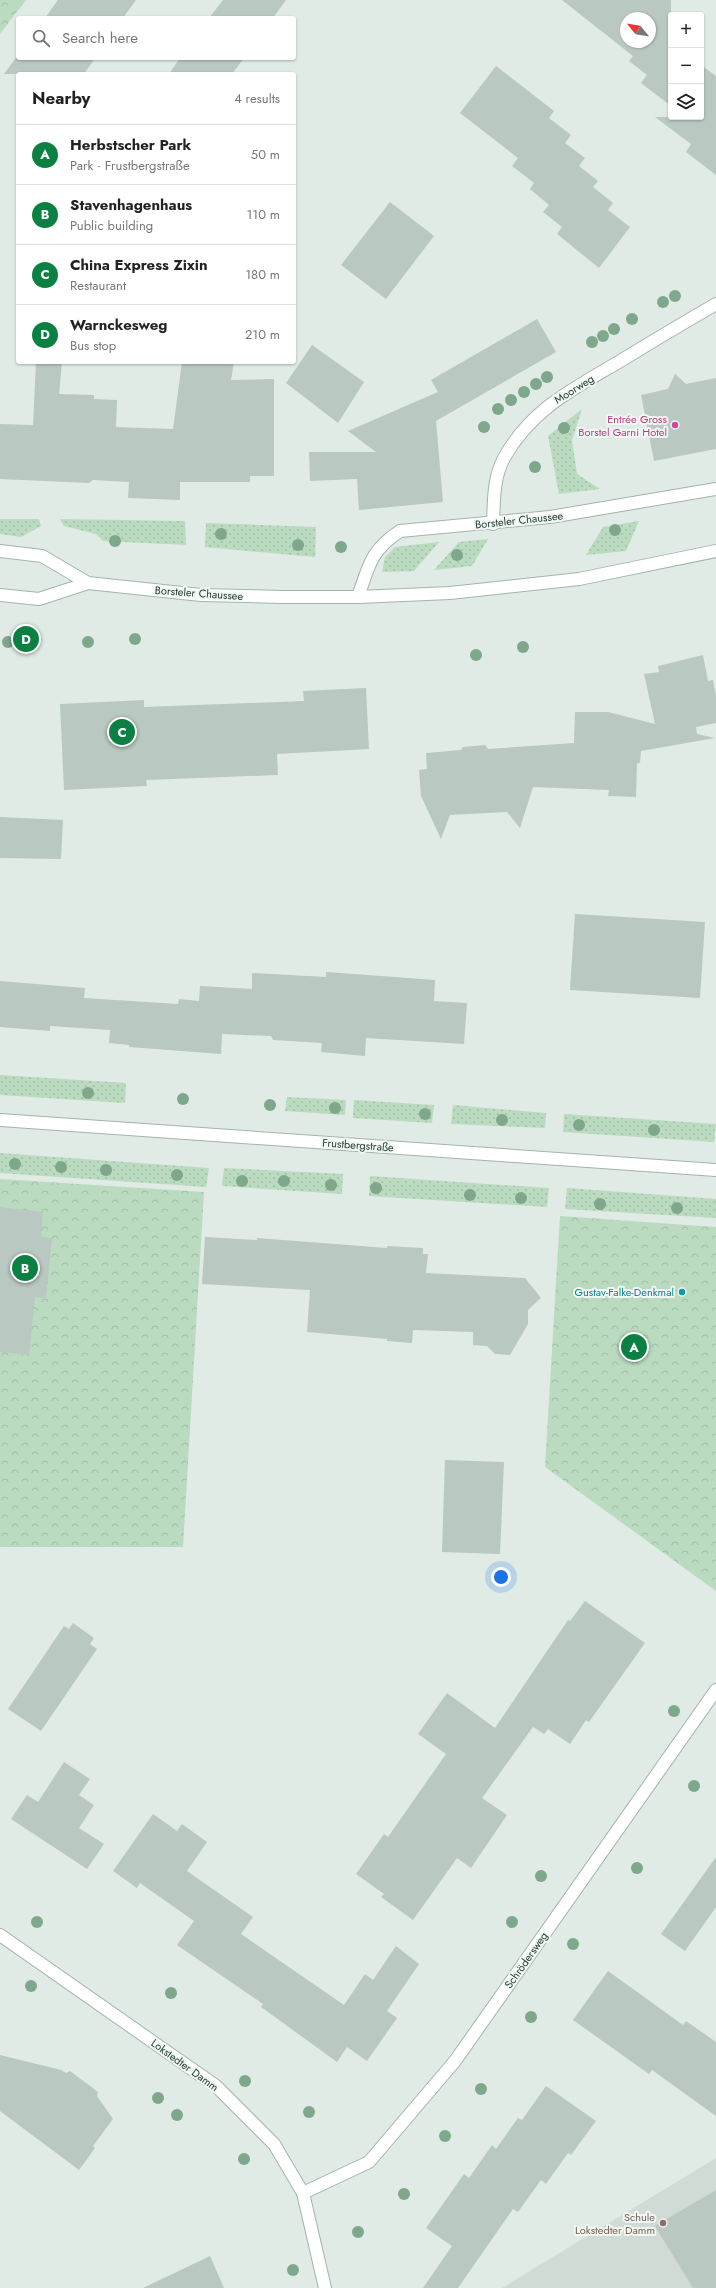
<!DOCTYPE html>
<html lang="en">
<head>
<meta charset="utf-8">
<style>
  :root { --surface:#fff; --page:#f2f2f2; --text:#222; --muted:#767676; --line:#e0e0e0; --accent:#0b8043 }
  body { margin:0; font-family:Jost,sans-serif; background:var(--page); color:var(--text) }
  .controls { position:absolute; right:12px; top:12px; display:grid; overflow:hidden; border-radius:4px; box-shadow:0 1px 3px #0004 }
  .controls button { width:36px; height:36px; display:grid; place-items:center; padding:0; border:0; border-bottom:1px solid var(--line); background:var(--surface); color:var(--text); font:20px sans-serif }
  .compass { position:absolute; left:620px; top:12px; width:36px; height:36px; border-radius:50%; background:var(--surface); box-shadow:0 1px 3px #0004; rotate:300deg }
  .you { position:absolute; left:501px; top:1577px; width:14px; height:14px; margin:-10px; border:3px solid #fff; border-radius:50%; background:#1a73e8; box-shadow:0 0 0 6px #1a73e833 }
  .badge { display:grid; place-items:center; width:26px; height:26px; border-radius:50%; background:var(--accent); color:#fff; font-size:13px; font-weight:700 }
  .pin { position:absolute; translate:-50% -50%; border:2px solid #fff; box-shadow:0 1px 4px #0006 }
  .list { margin:0; padding:0; list-style:none }
  h2 { display:flex; justify-content:space-between; align-items:center; height:52px; margin:0; padding:0 16px; font-size:17px }
  h2 small { font-size:13px; font-weight:400; color:var(--muted) }
  .list li { display:grid; grid-template-columns:26px 1fr auto; gap:12px; align-items:center; box-sizing:border-box; height:60px; padding:0 16px; border-top:1px solid var(--line) }
  .list b { display:block; font-size:15px; white-space:nowrap }
  .list p { margin:0; font-size:13px; white-space:nowrap; color:var(--muted) }
  .list em { font-size:13px; font-style:normal; color:var(--muted) }
  .icon { flex:none; width:22px; height:22px; fill:none; stroke:currentColor; stroke-width:2; stroke-linecap:round; stroke-linejoin:round }
  .map { position:relative; flex:none; width:716px; height:2288px; overflow:hidden }
  .search { position:absolute; background:var(--surface); box-shadow:0 1px 3px #0004; left:16px; top:16px; width:280px; height:44px; display:flex; align-items:center; gap:10px; box-sizing:border-box; padding:0 14px; border-radius:4px; color:var(--muted); font-size:15px }
  .panel { position:absolute; background:var(--surface); box-shadow:0 1px 3px #0004; left:16px; top:72px; width:280px; height:292px; border-radius:4px }
  .map>svg:first-child { display:block }
  .built { fill:#cfdbd4 }
  .grass { fill:url(#grass-dots) }
  .forest { fill:url(#forest-crowns) }
  .building { fill:#b9c8c1; fill-rule:evenodd }
  .lines { fill:none; stroke-linecap:round; stroke-linejoin:round }
  .street-casing { stroke:#a3b3ac; stroke-width:14 }
  .secondary-casing { stroke:#a0b6ac; stroke-width:14 }
  .street { stroke:#fff; stroke-width:12 }
  .secondary { stroke:#fff; stroke-width:12 }
  .tree { fill:#7ea78b }
  .hotel-dot { fill:#d1479c; stroke:#f1f7f3; stroke-width:1.5 }
  .culture-dot { fill:#0f9aa8; stroke:#f1f7f3; stroke-width:1.5 }
  .education-dot { fill:#8d6e63; stroke:#f1f7f3; stroke-width:1.5 }
  .labels { text-anchor:middle; dominant-baseline:central; stroke-width:4; stroke-linejoin:round; paint-order:stroke }
  .street-label { font-size:11px; fill:#223b32; stroke:#f1f7f3 }
  .hotel-label { font-size:11px; fill:#b23c85; stroke:#f1f7f3; text-anchor:end }
  .culture-label { font-size:11px; fill:#0d838f; stroke:#f1f7f3; text-anchor:end }
  .education-label { font-size:11px; fill:#785e54; stroke:#f1f7f3; text-anchor:end }
</style>
</head>
<body>
<div class="map">
<svg width="716" height="2288" viewBox="0 0 716 2288">
  <defs>
    <pattern id="grass-dots" width="8" height="8" patternUnits="userSpaceOnUse"><rect width="8" height="8" fill="#badbc0"/><path d="M2 2h.1M6 6h.1" fill="none" stroke="#a0bda5" stroke-width="1.8" stroke-linecap="round"/></pattern>
    <pattern id="forest-crowns" width="20" height="18" patternUnits="userSpaceOnUse"><rect width="20" height="18" fill="#badbc0"/><path d="M2 6a3 3 0 1 1 6 0M12 15a3 3 0 1 1 6 0" fill="none" stroke="#a0bda5"/></pattern>
  </defs>
  <rect width="100%" height="100%" fill="#e0ebe5"/>
  <path class="built" d="M 716,2158 L 716,2288 L 502,2288 Z"/>
  <g class="grass">
    <path d="M 582,409 L 572,440 L 577,474 L 600,489 L 559,494 L 548,436 Z"/>
    <path d="M 0,519 L 39,519 L 41,526 L 21,537 L 0,534 Z"/>
    <path d="M 60,519 L 185,521 L 186,545 L 103,541 L 96,534 L 64,526 Z"/>
    <path d="M 639,521 L 626,551 L 586,555 L 603,527 Z"/>
    <path d="M 206,523 L 316,527 L 315,557 L 205,547 Z"/>
    <path d="M 488,539 L 472,566 L 434,570 L 459,542 Z"/>
    <path d="M 439,542 L 414,571 L 382,572 L 385,557 L 395,547 Z"/>
    <path d="M 0,1075 L 126,1083 L 125,1103 L 0,1095 Z"/>
    <path d="M 287,1097 L 346,1100 L 345,1115 L 285,1111 Z"/>
    <path d="M 354,1100 L 434,1105 L 432,1123 L 353,1118 Z"/>
    <path d="M 453,1105 L 546,1113 L 545,1128 L 451,1124 Z"/>
    <path d="M 564,1114 L 716,1124 L 714,1142 L 563,1132 Z"/>
    <path d="M 0,1153 L 209,1168 L 206,1187 L 0,1173 Z"/>
    <path d="M 224,1168 L 343,1174 L 342,1194 L 222,1186 Z"/>
    <path d="M 370,1176 L 549,1188 L 547,1207 L 369,1196 Z"/>
    <path d="M 567,1188 L 716,1199 L 716,1218 L 565,1209 Z"/>
  </g>
  <g class="forest">
    <path d="M 0,0 L 26,0 L 0,34 Z"/>
    <path d="M 0,1179 L 204,1192 L 183,1547 L 0,1547 Z"/>
    <path d="M 560,1216 L 716,1227 L 716,1591 L 545,1467 Z"/>
  </g>
  <g class="building">
    <path d="M 58,0 L 136,0 L 123,18 L 45,18 Z"/>
    <path d="M 223,0 L 286,0 L 273,18 L 209,18 Z"/>
    <path d="M 562,0 L 671,0 L 671,106 L 641,83 L 647,75 L 629,61 L 633,56 ZM 626,18 L 650,18 L 650,42 L 626,42 Z"/>
    <path d="M 18,55 L 18,58 L 95,58 L 84,74 L 4,74 Z"/>
    <path d="M 180,58 L 244,58 L 232,74 L 169,74 Z"/>
    <path d="M 701,65 L 716,76 L 716,175 L 686,152 L 691,144 L 655,117 L 701,117 Z"/>
    <path d="M 496,66 L 554,111 L 549,118 L 571,135 L 565,143 L 585,158 L 579,166 L 598,181 L 593,187 L 613,203 L 608,210 L 630,227 L 599,268 L 557,234 L 562,227 L 543,212 L 549,205 L 530,189 L 534,183 L 512,166 L 518,158 L 460,113 Z"/>
    <path d="M 390,202 L 434,236 L 386,299 L 341,265 Z"/>
    <path d="M 537,319 L 556,352 L 436,421 L 443,502 L 359,510 L 357,479 L 310,481 L 309,452 L 376,452 L 348,431 L 438,392 L 431,380 Z"/>
    <path d="M 312,345 L 364,382 L 338,423 L 286,383 Z"/>
    <path d="M 36,362 L 62,362 L 59,394 L 94,395 L 94,399 L 117,400 L 116,427 L 173,429 L 182,362 L 234,362 L 231,380 L 274,379 L 274,476 L 250,476 L 250,482 L 180,482 L 180,500 L 128,498 L 129,482 L 93,480 L 89,483 L 0,479 L 0,424 L 33,425 Z"/>
    <path d="M 675,374 L 686,384 L 716,378 L 716,449 L 654,461 L 641,395 L 668,389 Z"/>
    <path d="M 703,655 L 708,681 L 713,680 L 716,696 L 716,723 L 696,727 L 697,734 L 715,738 L 641,751 L 640,763 L 637,763 L 636,797 L 608,796 L 609,790 L 533,787 L 520,828 L 507,812 L 450,815 L 441,839 L 421,796 L 419,770 L 427,769 L 426,753 L 461,750 L 463,747 L 485,745 L 488,749 L 574,743 L 575,712 L 608,712 L 655,724 L 644,674 L 659,672 L 658,666 Z"/>
    <path d="M 366,688 L 369,749 L 277,754 L 278,775 L 146,780 L 147,786 L 64,790 L 60,704 L 144,700 L 144,707 L 304,701 L 303,691 Z"/>
    <path d="M 0,817 L 63,820 L 61,859 L 0,858 Z"/>
    <path d="M 575,914 L 705,922 L 700,998 L 570,990 Z"/>
    <path d="M 326,972 L 435,980 L 434,1001 L 467,1003 L 464,1044 L 366,1038 L 365,1056 L 321,1052 L 322,1043 L 273,1040 L 271,1036 L 222,1034 L 221,1054 L 129,1047 L 129,1045 L 109,1043 L 110,1030 L 50,1026 L 50,1031 L 0,1027 L 0,981 L 85,988 L 84,998 L 178,1004 L 179,999 L 199,1001 L 200,986 L 252,989 L 252,973 L 326,977 Z"/>
    <path d="M 0,1207 L 43,1212 L 41,1237 L 52,1238 L 46,1298 L 35,1297 L 29,1355 L 0,1352 Z"/>
    <path d="M 205,1237 L 257,1240 L 257,1238 L 387,1248 L 387,1246 L 423,1248 L 423,1254 L 428,1254 L 426,1273 L 525,1278 L 541,1298 L 528,1310 L 528,1324 L 510,1355 L 495,1354 L 487,1346 L 473,1345 L 473,1332 L 413,1330 L 412,1343 L 387,1341 L 387,1339 L 307,1332 L 310,1290 L 202,1284 Z"/>
    <path d="M 445,1460 L 504,1462 L 500,1554 L 442,1552 Z"/>
    <path d="M 585,1601 L 645,1643 L 589,1722 L 586,1720 L 570,1744 L 548,1729 L 544,1734 L 533,1727 L 482,1798 L 507,1815 L 471,1868 L 457,1858 L 413,1920 L 381,1897 L 384,1894 L 356,1874 L 384,1834 L 388,1837 L 446,1754 L 418,1734 L 447,1693 L 495,1728 L 568,1620 L 570,1621 Z"/>
    <path d="M 73,1623 L 94,1638 L 90,1644 L 97,1649 L 41,1731 L 8,1709 L 64,1626 L 69,1629 Z"/>
    <path d="M 64,1762 L 90,1779 L 79,1795 L 94,1805 L 79,1828 L 104,1844 L 87,1869 L 11,1819 L 27,1795 L 38,1802 Z"/>
    <path d="M 153,1814 L 177,1831 L 182,1824 L 207,1842 L 187,1871 L 253,1917 L 241,1934 L 344,2005 L 365,1974 L 373,1980 L 396,1946 L 419,1964 L 387,2011 L 397,2018 L 367,2061 L 347,2047 L 337,2062 L 261,2007 L 263,2004 L 177,1945 L 194,1921 L 140,1883 L 137,1888 L 113,1871 Z"/>
    <path d="M 716,1857 L 716,1907 L 685,1951 L 661,1934 Z"/>
    <path d="M 608,1971 L 683,2025 L 686,2021 L 716,2042 L 716,2116 L 652,2070 L 649,2074 L 573,2020 Z"/>
    <path d="M 0,2055 L 61,2070 L 66,2073 L 70,2071 L 98,2092 L 97,2096 L 113,2119 L 93,2146 L 95,2148 L 79,2170 L 0,2111 Z"/>
    <path d="M 546,2086 L 596,2121 L 571,2155 L 568,2153 L 546,2184 L 541,2180 L 518,2212 L 513,2209 L 458,2288 L 423,2288 L 452,2246 L 426,2228 L 464,2174 L 469,2178 L 492,2145 L 496,2149 L 518,2118 L 522,2120 Z"/>
    <path d="M 716,2190 L 716,2288 L 693,2288 L 655,2226 Z"/>
    <path d="M 210,2256 L 224,2288 L 143,2288 Z"/>
  </g>
  <g class="lines">
    <defs>
      <g id="street">
        <path d="M 493,524 C 494,502 493,478 504,458 C 532,408 575,388 622,360 C 653,341 685,322 716,304"/>
        <path d="M 358,597 C 369,565 371,550 400,531 L 550,517 L 716,489"/>
        <path d="M 0,1120 L 716,1170"/>
        <path d="M 0,1935 L 216,2086 L 274,2144 L 303,2193 L 325,2288"/>
        <path d="M 303,2193 L 369,2162 L 455,2061 L 716,1690"/>
      </g>
      <g id="secondary">
        <path d="M 0,551 L 42,556 L 88,583"/>
        <path d="M 0,595 L 39,599 L 88,583 L 201,595 L 283,597 L 358,597 L 450,593 L 579,579 L 716,551"/>
      </g>
    </defs>
    <use href="#street" class="street-casing"/>
    <use href="#secondary" class="secondary-casing"/>
    <use href="#street" class="street"/>
    <use href="#secondary" class="secondary"/>
  </g>
  <g class="tree">
    <circle cx="675" cy="296" r="6"/>
    <circle cx="663" cy="302" r="6"/>
    <circle cx="632" cy="319" r="6"/>
    <circle cx="614" cy="329" r="6"/>
    <circle cx="603" cy="336" r="6"/>
    <circle cx="592" cy="342" r="6"/>
    <circle cx="547" cy="377" r="6"/>
    <circle cx="536" cy="384" r="6"/>
    <circle cx="524" cy="392" r="6"/>
    <circle cx="511" cy="400" r="6"/>
    <circle cx="498" cy="409" r="6"/>
    <circle cx="484" cy="427" r="6"/>
    <circle cx="564" cy="428" r="6"/>
    <circle cx="535" cy="467" r="6"/>
    <circle cx="615" cy="530" r="6"/>
    <circle cx="221" cy="534" r="6"/>
    <circle cx="115" cy="541" r="6"/>
    <circle cx="298" cy="545" r="6"/>
    <circle cx="341" cy="547" r="6"/>
    <circle cx="457" cy="555" r="6"/>
    <circle cx="135" cy="639" r="6"/>
    <circle cx="8" cy="642" r="6"/>
    <circle cx="88" cy="642" r="6"/>
    <circle cx="523" cy="647" r="6"/>
    <circle cx="476" cy="655" r="6"/>
    <circle cx="88" cy="1093" r="6"/>
    <circle cx="183" cy="1099" r="6"/>
    <circle cx="270" cy="1105" r="6"/>
    <circle cx="335" cy="1108" r="6"/>
    <circle cx="425" cy="1114" r="6"/>
    <circle cx="502" cy="1120" r="6"/>
    <circle cx="579" cy="1125" r="6"/>
    <circle cx="654" cy="1130" r="6"/>
    <circle cx="15" cy="1164" r="6"/>
    <circle cx="61" cy="1167" r="6"/>
    <circle cx="106" cy="1170" r="6"/>
    <circle cx="177" cy="1175" r="6"/>
    <circle cx="242" cy="1181" r="6"/>
    <circle cx="284" cy="1181" r="6"/>
    <circle cx="331" cy="1185" r="6"/>
    <circle cx="376" cy="1188" r="6"/>
    <circle cx="470" cy="1195" r="6"/>
    <circle cx="521" cy="1198" r="6"/>
    <circle cx="600" cy="1204" r="6"/>
    <circle cx="677" cy="1208" r="6"/>
    <circle cx="674" cy="1711" r="6"/>
    <circle cx="694" cy="1786" r="6"/>
    <circle cx="637" cy="1868" r="6"/>
    <circle cx="541" cy="1876" r="6"/>
    <circle cx="37" cy="1922" r="6"/>
    <circle cx="512" cy="1922" r="6"/>
    <circle cx="573" cy="1944" r="6"/>
    <circle cx="31" cy="1986" r="6"/>
    <circle cx="171" cy="1993" r="6"/>
    <circle cx="531" cy="2017" r="6"/>
    <circle cx="245" cy="2081" r="6"/>
    <circle cx="481" cy="2089" r="6"/>
    <circle cx="158" cy="2098" r="6"/>
    <circle cx="309" cy="2112" r="6"/>
    <circle cx="177" cy="2115" r="6"/>
    <circle cx="445" cy="2136" r="6"/>
    <circle cx="244" cy="2159" r="6"/>
    <circle cx="404" cy="2194" r="6"/>
    <circle cx="358" cy="2232" r="6"/>
    <circle cx="293" cy="2270" r="6"/>
  </g>
  <circle class="hotel-dot" cx="675" cy="425" r="4"/>
  <circle class="culture-dot" cx="682" cy="1292" r="4"/>
  <circle class="education-dot" cx="663" cy="2223" r="4"/>
  <g class="labels">
    <g class="street-label">
      <text transform="translate(574 389) rotate(-32)">Moorweg</text>
      <text transform="translate(519 520) rotate(-6)">Borsteler Chaussee</text>
      <text transform="translate(199 593) rotate(4)">Borsteler Chaussee</text>
      <text transform="translate(358 1145) rotate(4)">Frustbergstraße</text>
      <text transform="translate(526 1960) rotate(-55)">Schrödersweg</text>
      <text transform="translate(185 2065) rotate(36)">Lokstedter Damm</text>
    </g>
    <g class="hotel-label">
      <text x="667" y="419">Entrée Gross<tspan x="667" dy="13">Borstel Garni Hotel</tspan></text>
    </g>
    <g class="culture-label">
      <text x="674" y="1292">Gustav-Falke-Denkmal</text>
    </g>
    <g class="education-label">
      <text x="655" y="2217">Schule<tspan x="655" dy="13">Lokstedter Damm</tspan></text>
    </g>
  </g>
</svg>
<div class="controls">
<button>+</button>
<button>−</button>
<button><svg class="icon" aria-label="layers" viewBox="0 0 24 24"><path d="M12 4l9 5-9 5-9-5zM3 14l9 5 9-5"/></svg></button>
</div>
<svg class="compass" viewBox="-18 -18 36 36"><path d="M0-13l5 13h-10z" fill="#e53935"/><path d="M0 13l5-13h-10z" fill="#767676"/></svg>
<div class="you"></div>
<div class="pin badge" style="left:634px;top:1347px">A</div>
<div class="pin badge" style="left:25px;top:1268px">B</div>
<div class="pin badge" style="left:122px;top:732px">C</div>
<div class="pin badge" style="left:26px;top:639px">D</div>
<div class="search"><svg class="icon" aria-label="search" viewBox="0 0 24 24"><circle cx="10" cy="10" r="6"/><path d="M15 15l6 6"/></svg>Search here</div>
<section class="panel">
<h2>Nearby<small>4 results</small></h2>
<ul class="list">
<li><span class="badge">A</span><div><b>Herbstscher Park</b><p>Park · Frustbergstraße</p></div><em>50 m</em></li>
<li><span class="badge">B</span><div><b>Stavenhagenhaus</b><p>Public building</p></div><em>110 m</em></li>
<li><span class="badge">C</span><div><b>China Express Zixin</b><p>Restaurant</p></div><em>180 m</em></li>
<li><span class="badge">D</span><div><b>Warnckesweg</b><p>Bus stop</p></div><em>210 m</em></li>
</ul>
</section>
</div>
</body>
</html>
